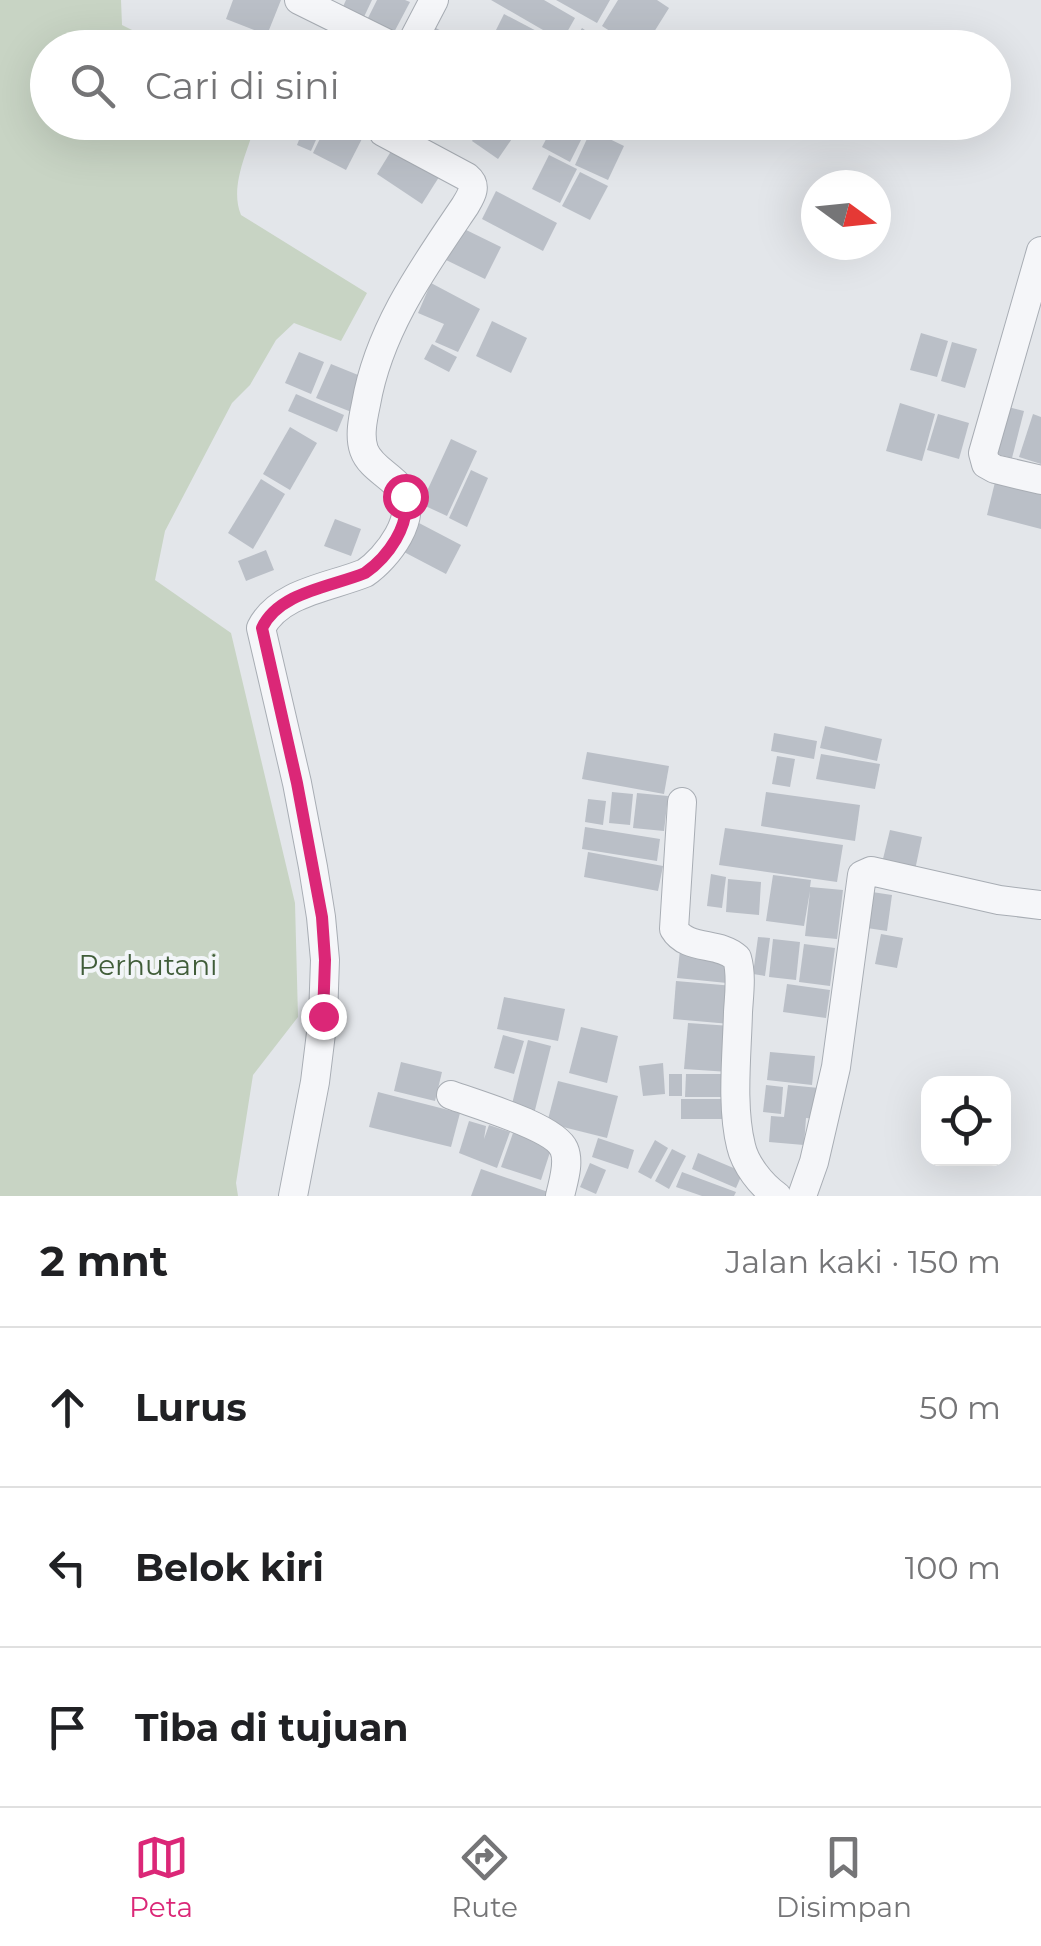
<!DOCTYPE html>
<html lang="id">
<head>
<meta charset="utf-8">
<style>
  :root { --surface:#fff; --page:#f2f2f2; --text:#202124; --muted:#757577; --line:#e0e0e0; --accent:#db2777 }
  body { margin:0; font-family:Montserrat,sans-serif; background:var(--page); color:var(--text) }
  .controls { position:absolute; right:30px; bottom:30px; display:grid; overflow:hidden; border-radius:20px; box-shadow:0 10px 40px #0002 }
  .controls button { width:90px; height:90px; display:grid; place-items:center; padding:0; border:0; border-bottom:2px solid var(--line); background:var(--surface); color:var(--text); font:50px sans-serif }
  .compass { position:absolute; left:801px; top:170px; width:90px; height:90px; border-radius:50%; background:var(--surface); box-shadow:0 10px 40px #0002; rotate:105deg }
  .stop { position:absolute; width:30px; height:30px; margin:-22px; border:8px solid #db2777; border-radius:50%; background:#fff }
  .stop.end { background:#db2777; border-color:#fff; box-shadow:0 2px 10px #0008 }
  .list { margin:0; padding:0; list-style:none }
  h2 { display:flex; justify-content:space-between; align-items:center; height:130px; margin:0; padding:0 40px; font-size:42px }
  h2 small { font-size:32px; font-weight:400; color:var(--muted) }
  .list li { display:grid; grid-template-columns:65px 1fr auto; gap:30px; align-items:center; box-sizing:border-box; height:160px; padding:0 40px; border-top:2px solid var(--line) }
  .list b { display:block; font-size:38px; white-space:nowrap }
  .list em { font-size:32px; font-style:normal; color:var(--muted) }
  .icon { flex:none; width:55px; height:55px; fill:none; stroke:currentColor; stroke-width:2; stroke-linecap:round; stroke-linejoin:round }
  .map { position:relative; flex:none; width:1041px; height:1196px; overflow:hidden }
  .search { position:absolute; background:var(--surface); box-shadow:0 10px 40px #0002; left:30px; right:30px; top:30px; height:110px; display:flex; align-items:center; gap:25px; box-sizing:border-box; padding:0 35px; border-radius:55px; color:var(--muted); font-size:38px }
  .sheet { height:610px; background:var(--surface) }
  nav { display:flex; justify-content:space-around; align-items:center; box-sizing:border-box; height:140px; border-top:2px solid var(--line); background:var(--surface); font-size:28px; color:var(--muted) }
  nav a { display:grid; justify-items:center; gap:5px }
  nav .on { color:var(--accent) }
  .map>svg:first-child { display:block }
  .green { fill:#c8d4c4 }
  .building { fill:#babfc7 }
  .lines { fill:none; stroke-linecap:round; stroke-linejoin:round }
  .minor-casing { stroke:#a8adb4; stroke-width:30 }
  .minor { stroke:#f5f6f9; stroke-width:28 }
  .route { stroke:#db2777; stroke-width:12 }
  .labels { text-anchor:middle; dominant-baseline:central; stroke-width:8; stroke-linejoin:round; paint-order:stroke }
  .park-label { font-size:28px; fill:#405d39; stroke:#f2f5f8 }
</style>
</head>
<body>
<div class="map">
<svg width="1041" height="1196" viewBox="0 0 1041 1196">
  <rect width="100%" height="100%" fill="#e3e6ea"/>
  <path class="green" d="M 0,0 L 121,0 L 122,25 L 166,47 L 48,48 L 48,122 L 256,123 C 248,150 229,187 241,215 L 367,293 L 341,341 L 294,323 L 276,340 L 250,385 L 232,403 L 165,531 L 155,580 L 231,633 L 295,903 L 298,1017 L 253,1075 L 236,1183 L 238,1196 L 0,1196 Z"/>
  <g class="building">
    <path d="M 233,0 L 281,0 L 267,35 L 226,19 Z"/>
    <path d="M 346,0 L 372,0 L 362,21 L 341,11 Z"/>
    <path d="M 377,0 L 405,0 L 410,2 L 391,38 L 365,24 Z"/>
    <path d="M 491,0 L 544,0 L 575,18 L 562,41 Z"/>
    <path d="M 556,0 L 610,0 L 597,23 Z"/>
    <path d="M 618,0 L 657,0 L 669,8 L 644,48 L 636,48 L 602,26 Z"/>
    <path d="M 504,14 L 546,36 L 540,48 L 496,48 L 489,44 Z"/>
    <path d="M 434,27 L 465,44 L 463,48 L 423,48 Z"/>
    <path d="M 582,28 L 611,48 L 577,48 L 572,44 Z"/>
    <path d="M 333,30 L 361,40 L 358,48 L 327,48 Z"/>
    <path d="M 306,122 L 324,122 L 311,151 L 297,145 Z"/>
    <path d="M 328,122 L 349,122 L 366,131 L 346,170 L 313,153 Z"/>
    <path d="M 484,122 L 507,122 L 518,130 L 498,159 L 472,141 Z"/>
    <path d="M 555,122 L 576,122 L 587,128 L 570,162 L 542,147 Z"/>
    <path d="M 591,130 L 624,146 L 608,180 L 575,165 Z"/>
    <path d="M 393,148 L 439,177 L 422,204 L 377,174 Z"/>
    <path d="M 549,155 L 577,169 L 560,203 L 532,189 Z"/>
    <path d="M 580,172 L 608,186 L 590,220 L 562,206 Z"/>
    <path d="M 496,191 L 557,223 L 543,251 L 482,219 Z"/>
    <path d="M 458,226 L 501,247 L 485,279 L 442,258 Z"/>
    <path d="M 431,283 L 480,309 L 458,352 L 435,342 L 444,324 L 418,313 Z"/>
    <path d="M 492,321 L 527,338 L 511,373 L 476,356 Z"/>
    <path d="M 921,333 L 948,341 L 937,377 L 910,370 Z"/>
    <path d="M 952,342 L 977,349 L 965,388 L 941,381 Z"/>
    <path d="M 432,344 L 457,357 L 449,372 L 424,359 Z"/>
    <path d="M 299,352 L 324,362 L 311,394 L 285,383 Z"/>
    <path d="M 331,364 L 368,379 L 354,413 L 316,398 Z"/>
    <path d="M 296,394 L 344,415 L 337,432 L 288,411 Z"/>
    <path d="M 900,403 L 935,414 L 922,461 L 886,451 Z"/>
    <path d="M 1008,407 L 1024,411 L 1012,458 L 996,454 Z"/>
    <path d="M 938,414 L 969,423 L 959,459 L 927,450 Z"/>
    <path d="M 1033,414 L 1041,417 L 1041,464 L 1019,457 Z"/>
    <path d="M 290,427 L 317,443 L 290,490 L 263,474 Z"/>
    <path d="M 451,439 L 477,451 L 447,516 L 421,504 Z"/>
    <path d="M 471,470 L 488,478 L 467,527 L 449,518 Z"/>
    <path d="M 996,478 L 1041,490 L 1041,529 L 987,515 Z"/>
    <path d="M 261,479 L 285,494 L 253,549 L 228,533 Z"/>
    <path d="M 335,519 L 361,529 L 351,556 L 324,546 Z"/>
    <path d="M 419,523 L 461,545 L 446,574 L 404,552 Z"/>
    <path d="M 266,550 L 274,570 L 246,581 L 238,561 Z"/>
    <path d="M 825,726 L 882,739 L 877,761 L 820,748 Z"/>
    <path d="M 774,733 L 817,741 L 814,759 L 771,751 Z"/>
    <path d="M 587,752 L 669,766 L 664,794 L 582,779 Z"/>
    <path d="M 821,754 L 880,764 L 875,789 L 816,779 Z"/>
    <path d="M 777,756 L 795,759 L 790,787 L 772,784 Z"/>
    <path d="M 612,792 L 633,794 L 630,825 L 609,823 Z"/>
    <path d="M 766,792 L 860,805 L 855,841 L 761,826 Z"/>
    <path d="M 637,793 L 668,796 L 664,831 L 633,828 Z"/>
    <path d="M 588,799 L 606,801 L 603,825 L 585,822 Z"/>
    <path d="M 585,827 L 660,839 L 657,861 L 582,849 Z"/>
    <path d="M 725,828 L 843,845 L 837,882 L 719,865 Z"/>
    <path d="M 890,830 L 922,837 L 915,870 L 882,863 Z"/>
    <path d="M 588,852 L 663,866 L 658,891 L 584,877 Z"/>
    <path d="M 711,874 L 726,877 L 722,908 L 707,906 Z"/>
    <path d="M 773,875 L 811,880 L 810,887 L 843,890 L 837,939 L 805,936 L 810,891 L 804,926 L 766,921 Z"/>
    <path d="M 728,879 L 761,882 L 759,915 L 726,912 Z"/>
    <path d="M 872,892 L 892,895 L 887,931 L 867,928 Z"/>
    <path d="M 881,934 L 903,938 L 897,968 L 875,964 Z"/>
    <path d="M 758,937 L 770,938 L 765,976 L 753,974 Z"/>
    <path d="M 773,939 L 800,942 L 796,980 L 769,977 Z"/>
    <path d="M 804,944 L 835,948 L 830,986 L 799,982 Z"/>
    <path d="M 680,950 L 730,954 L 727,983 L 677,978 Z"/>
    <path d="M 676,981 L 734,986 L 730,1024 L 673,1019 Z"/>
    <path d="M 787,984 L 830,990 L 826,1018 L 783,1012 Z"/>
    <path d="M 504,997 L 565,1009 L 558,1041 L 497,1029 Z"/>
    <path d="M 688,1023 L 731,1026 L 729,1072 L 684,1069 Z"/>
    <path d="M 581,1027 L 618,1036 L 607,1083 L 569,1073 Z"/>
    <path d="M 503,1035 L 524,1041 L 514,1074 L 494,1068 Z"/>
    <path d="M 528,1040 L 551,1046 L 534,1114 L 511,1108 Z"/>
    <path d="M 770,1052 L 815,1056 L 812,1085 L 767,1080 Z"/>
    <path d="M 401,1062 L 442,1072 L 435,1101 L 394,1091 Z"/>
    <path d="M 663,1063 L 665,1094 L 643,1096 L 639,1066 Z"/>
    <rect x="669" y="1074" width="13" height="22"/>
    <path d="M 686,1074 L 728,1074 L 728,1097 L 685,1097 Z"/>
    <path d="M 558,1081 L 618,1096 L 607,1138 L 547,1123 Z"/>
    <path d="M 766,1085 L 783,1087 L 781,1114 L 763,1112 Z"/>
    <path d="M 788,1085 L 819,1088 L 816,1119 L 806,1118 L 804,1145 L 769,1142 L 771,1116 L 784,1117 Z"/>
    <path d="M 378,1092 L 460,1113 L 451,1147 L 369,1127 Z"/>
    <rect x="681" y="1099" width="43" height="20"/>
    <path d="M 469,1121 L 486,1126 L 484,1139 L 489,1125 L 510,1132 L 497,1168 L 459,1153 Z"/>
    <path d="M 513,1133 L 552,1146 L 541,1180 L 501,1167 Z"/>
    <path d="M 598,1138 L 634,1150 L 628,1169 L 592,1157 Z"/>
    <path d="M 655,1140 L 668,1148 L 651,1179 L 638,1172 Z"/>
    <path d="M 672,1149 L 686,1156 L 669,1189 L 655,1181 Z"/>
    <path d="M 698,1153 L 743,1172 L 736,1188 L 692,1169 Z"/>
    <path d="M 590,1163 L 606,1170 L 596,1194 L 580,1187 Z"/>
    <path d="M 481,1169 L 557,1195 L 557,1196 L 471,1196 Z"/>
    <path d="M 682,1172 L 736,1192 L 734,1196 L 702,1196 L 676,1187 Z"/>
  </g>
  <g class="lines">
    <defs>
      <g id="minor">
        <path d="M 299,0 L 396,48"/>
        <path d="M 409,48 L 434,0"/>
        <path d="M 1041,251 L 983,453 L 986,464 L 995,469 L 1041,480"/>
        <path d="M 682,802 L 674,929 C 687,951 719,941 737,958 C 742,975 739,995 738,1012 C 737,1054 731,1106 741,1146 C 745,1164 761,1185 777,1196"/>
        <path d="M 451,1095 C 475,1104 555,1127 564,1149 C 570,1163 563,1182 560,1196"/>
        <path d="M 293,1196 L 315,1082 L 323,1017 L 325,960 L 321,917 L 313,867 L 297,783 L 261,628 C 279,592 331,587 365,573 C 387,558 420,516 401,489 C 390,475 370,467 364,450 C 359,436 363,418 366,404 C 379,329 423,268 465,206 C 471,196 478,186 467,177 L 383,132 L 378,122"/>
        <path d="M 802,1196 L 814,1162 L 836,1067 L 862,875 L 871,871 L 999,900 L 1041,905"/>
      </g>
    </defs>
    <use href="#minor" class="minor-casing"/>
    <use href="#minor" class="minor"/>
  </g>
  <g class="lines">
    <path class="route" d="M 323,1016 L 325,960 L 322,917 L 297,783 L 262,628 C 279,592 331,587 365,573 C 388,557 411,525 405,496"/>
  </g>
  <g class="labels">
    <g class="park-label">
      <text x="148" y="965">Perhutani</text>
    </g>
  </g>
</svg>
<div class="controls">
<button><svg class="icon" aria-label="locate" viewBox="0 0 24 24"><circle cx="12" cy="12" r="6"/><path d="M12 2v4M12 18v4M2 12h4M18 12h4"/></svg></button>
</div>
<svg class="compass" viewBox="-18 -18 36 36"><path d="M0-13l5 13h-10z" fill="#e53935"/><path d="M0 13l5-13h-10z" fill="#757577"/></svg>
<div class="stop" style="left:405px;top:496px"></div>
<div class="stop end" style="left:323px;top:1016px"></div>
<div class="search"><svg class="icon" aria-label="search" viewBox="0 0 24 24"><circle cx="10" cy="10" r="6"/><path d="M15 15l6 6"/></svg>Cari di sini</div>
</div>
<section class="sheet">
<h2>2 mnt<small>Jalan kaki · 150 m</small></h2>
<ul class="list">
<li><svg class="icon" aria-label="ahead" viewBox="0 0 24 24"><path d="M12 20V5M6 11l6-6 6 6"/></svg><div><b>Lurus</b></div><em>50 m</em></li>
<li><svg class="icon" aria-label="left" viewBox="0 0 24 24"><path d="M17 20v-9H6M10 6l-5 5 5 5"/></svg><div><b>Belok kiri</b></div><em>100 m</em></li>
<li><svg class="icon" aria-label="arrive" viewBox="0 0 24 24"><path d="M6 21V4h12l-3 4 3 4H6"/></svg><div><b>Tiba di tujuan</b></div></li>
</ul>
</section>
<nav>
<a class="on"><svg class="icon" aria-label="map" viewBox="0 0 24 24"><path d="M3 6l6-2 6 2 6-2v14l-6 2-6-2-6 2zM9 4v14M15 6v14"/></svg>Peta</a>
<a><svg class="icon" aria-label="directions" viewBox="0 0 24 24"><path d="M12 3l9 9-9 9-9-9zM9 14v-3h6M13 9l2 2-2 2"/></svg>Rute</a>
<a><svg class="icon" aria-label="saved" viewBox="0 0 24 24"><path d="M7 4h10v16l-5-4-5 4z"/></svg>Disimpan</a>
</nav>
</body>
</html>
